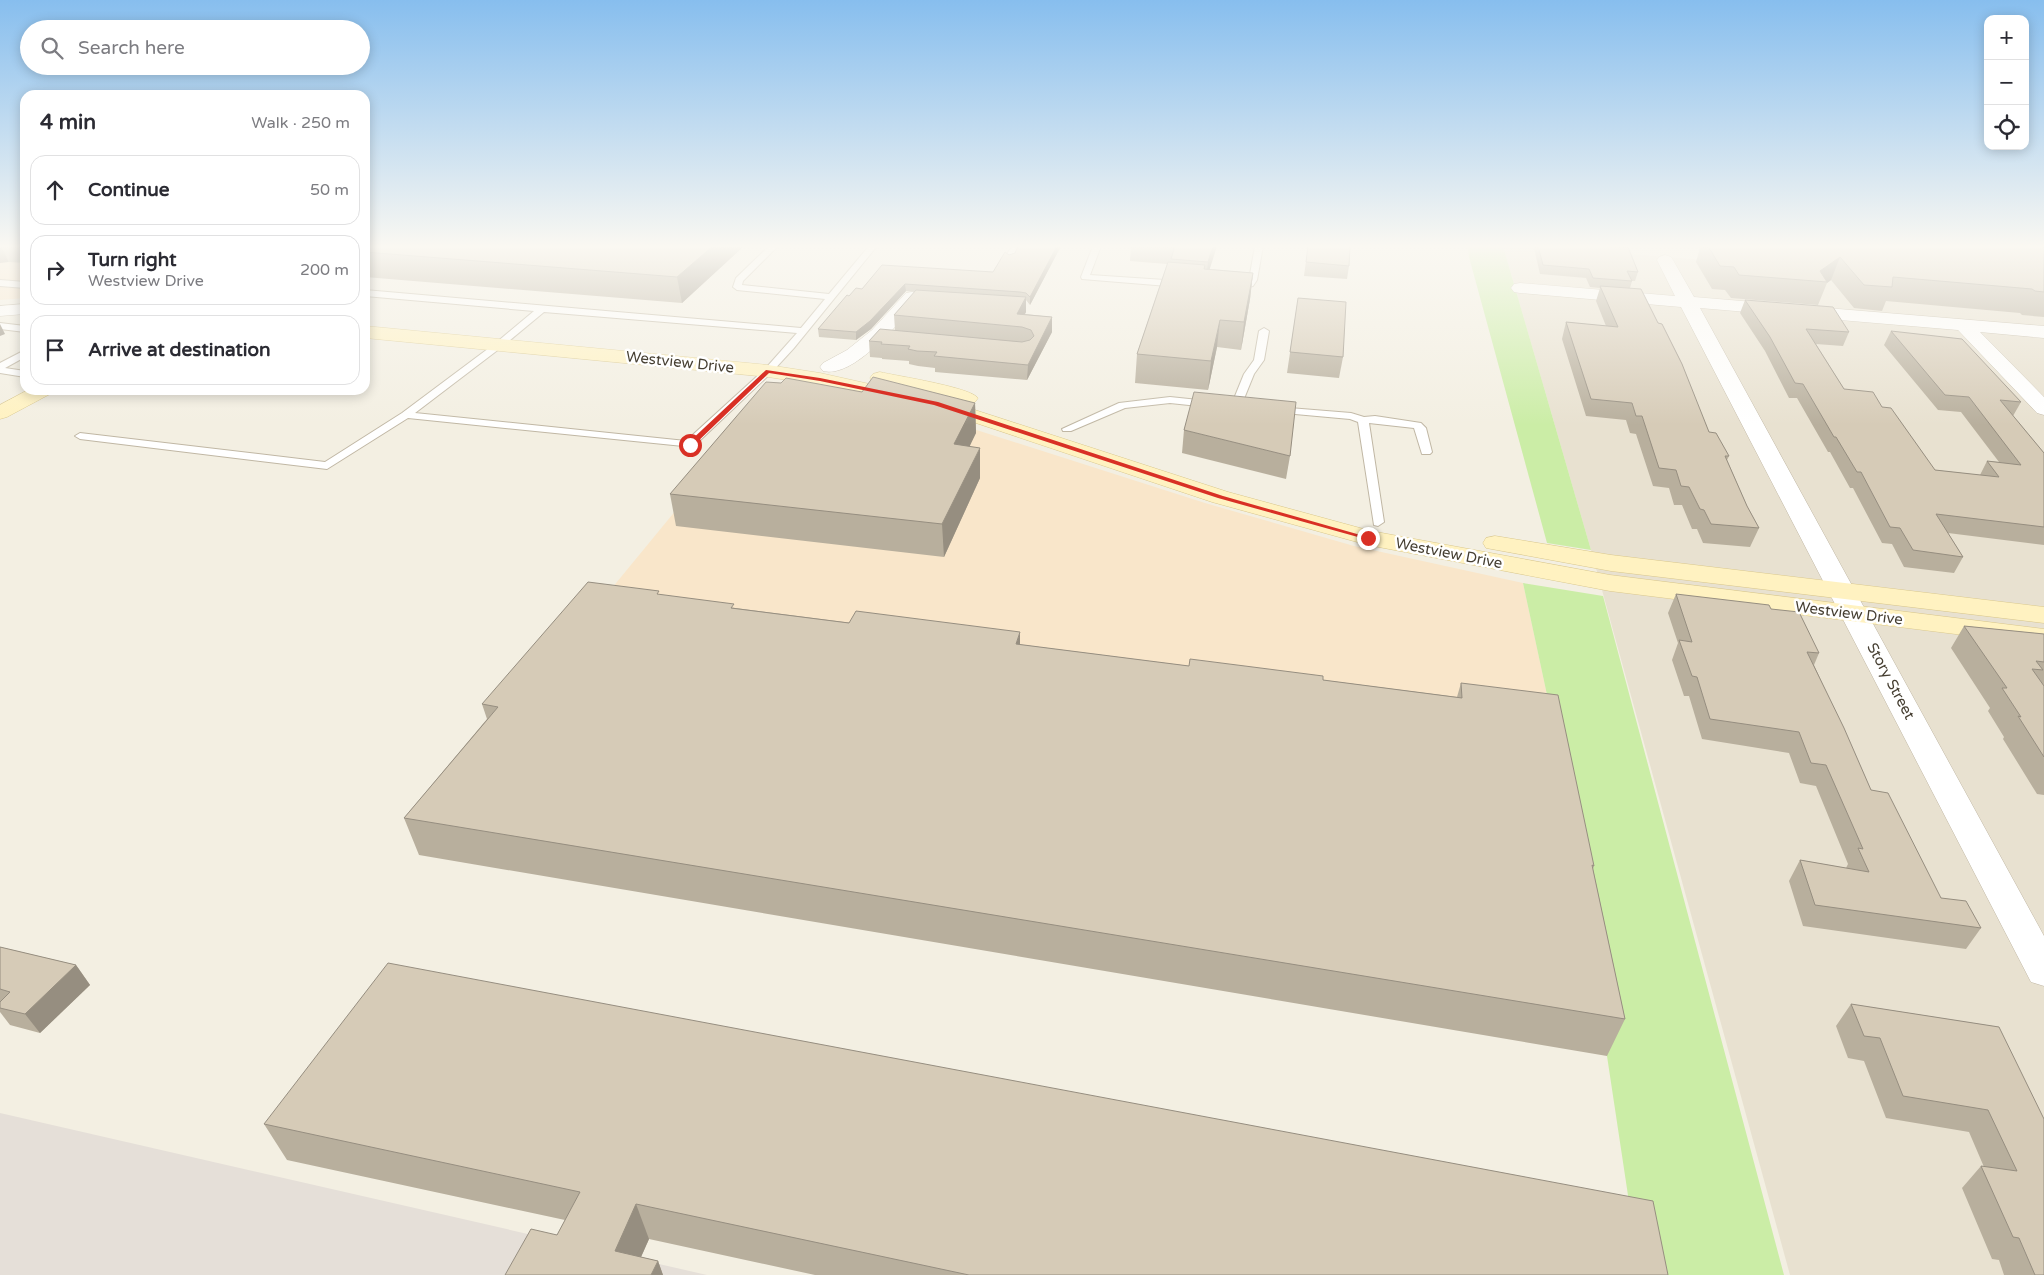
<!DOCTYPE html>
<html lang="en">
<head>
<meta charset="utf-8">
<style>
  :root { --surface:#fff; --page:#f7f7f7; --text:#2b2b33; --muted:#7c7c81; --line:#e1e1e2 }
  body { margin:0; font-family:"Varela Round",sans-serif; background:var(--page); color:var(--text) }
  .controls { position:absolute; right:15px; top:15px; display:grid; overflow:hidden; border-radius:10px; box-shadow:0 2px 12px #0003 }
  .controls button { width:45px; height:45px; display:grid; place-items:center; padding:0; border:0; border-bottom:1px solid var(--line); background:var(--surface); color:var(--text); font:25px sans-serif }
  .stop { position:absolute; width:15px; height:15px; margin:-11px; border:4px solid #d93025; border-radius:50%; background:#fff }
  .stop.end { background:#d93025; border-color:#fff; box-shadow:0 1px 5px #0008 }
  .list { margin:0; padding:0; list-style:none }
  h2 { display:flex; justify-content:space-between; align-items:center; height:65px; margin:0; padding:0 20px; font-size:21px }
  h2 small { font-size:16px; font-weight:400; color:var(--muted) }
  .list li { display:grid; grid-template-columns:32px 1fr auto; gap:15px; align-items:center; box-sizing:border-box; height:70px; margin:0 10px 10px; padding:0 10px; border:1px solid var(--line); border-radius:15px }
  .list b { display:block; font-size:19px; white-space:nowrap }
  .list p { margin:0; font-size:16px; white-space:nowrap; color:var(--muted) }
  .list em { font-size:16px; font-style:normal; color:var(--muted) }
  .icon { flex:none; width:28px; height:28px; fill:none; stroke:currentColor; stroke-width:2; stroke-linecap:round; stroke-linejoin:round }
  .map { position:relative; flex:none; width:2044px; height:1275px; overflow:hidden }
  .search { position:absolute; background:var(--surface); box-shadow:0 2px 12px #0003; left:20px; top:20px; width:350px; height:55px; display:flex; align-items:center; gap:12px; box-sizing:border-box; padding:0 18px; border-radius:28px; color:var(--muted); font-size:19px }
  .panel { position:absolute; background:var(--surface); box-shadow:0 2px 12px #0003; left:20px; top:90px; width:350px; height:305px; border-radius:15px }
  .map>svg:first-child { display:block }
  .residential { fill:#e8e1d0 }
  .commercial { fill:#f9e6ca }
  .industrial { fill:#e5dfd8 }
  .green { fill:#cbeda6 }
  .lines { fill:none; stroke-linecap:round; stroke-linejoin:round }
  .service-casing { stroke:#c0b7a4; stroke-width:2 }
  .minor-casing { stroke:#c0b7a4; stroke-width:1 }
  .secondary-casing { stroke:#d9c78c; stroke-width:1 }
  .service { fill:#fff; fill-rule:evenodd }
  .minor { fill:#fff; fill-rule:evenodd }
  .secondary { fill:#fff2c1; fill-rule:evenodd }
  .wall { fill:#b8af9d }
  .shaded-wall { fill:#968e80 }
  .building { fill:#d6cbb7; stroke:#968e80 }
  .route { fill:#d93025 }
  .labels { text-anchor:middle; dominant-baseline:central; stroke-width:5; stroke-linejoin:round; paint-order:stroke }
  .street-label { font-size:15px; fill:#463f32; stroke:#fff }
</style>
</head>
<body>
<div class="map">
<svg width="2044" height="1275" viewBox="0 0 2044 1275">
  <rect width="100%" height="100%" fill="#f3efe2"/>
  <path class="residential" d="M 1503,246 L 1529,246 L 2044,287 L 2044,1275 L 1790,1275 L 1591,550 Z"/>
  <g class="commercial">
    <path d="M 0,246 L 25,246 L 25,298 L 0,300 Z"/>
    <path d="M 778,386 L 892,403 L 1205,503 L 1354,546 L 1523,583 L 1593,909 L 483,745 Z"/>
  </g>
  <path class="industrial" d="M 0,1113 L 707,1275 L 0,1275 Z"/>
  <g class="green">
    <path d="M 1468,246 L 1503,246 L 1591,550 L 1547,543 L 1469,257 Z"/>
    <path d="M 1523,583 L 1603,596 L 1784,1275 L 1640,1275 L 1607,1056 L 1581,919 L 1593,909 Z"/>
  </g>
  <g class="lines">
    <defs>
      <g id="service">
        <path d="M 769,246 L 778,246 L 743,281 L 742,285 L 829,294 L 869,246 L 877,246 L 794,348 L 771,373 L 693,447 L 408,418 L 327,469 L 80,439 L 75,436 L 80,433 L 325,462 L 402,413 L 497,342 L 534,311 L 365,296 L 365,290 L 801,328 L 825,299 L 737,290 L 733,287 L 736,278 ZM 544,312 L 797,333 L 765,369 L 686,441 L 415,413 L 503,346 Z"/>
        <path d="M 1012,246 L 1020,246 L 1013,257 L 1014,259 L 1010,261 L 1005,257 Z"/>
        <path d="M 1093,246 L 1101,246 L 1090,275 L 1180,281 L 1184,284 L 1180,287 L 1082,279 L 1081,277 Z"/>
        <path d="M 1255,246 L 1263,246 L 1257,280 L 1253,286 L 1233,290 L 1233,286 L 1247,282 L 1249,280 Z"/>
        <path d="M 0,280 L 25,282 L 25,288 L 0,286 Z"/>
        <path d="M 0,323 L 25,326 L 25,332 L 0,329 Z"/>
        <path d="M 1264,328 L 1269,331 L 1264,360 L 1254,374 L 1241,406 L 1240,408 L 1232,408 L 1231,406 L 1244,374 L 1254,360 L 1259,331 Z"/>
        <path d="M 25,350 L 25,357 L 5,368 L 25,371 L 25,377 L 0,373 L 0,363 Z"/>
        <path d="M 1170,397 L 1208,401 L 1213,404 L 1208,407 L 1170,403 L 1125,408 L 1071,431 L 1063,431 L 1062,429 L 1119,403 Z"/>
        <path d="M 1277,407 L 1351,413 L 1364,417 L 1375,416 L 1421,423 L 1426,428 L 1432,452 L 1430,454 L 1422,454 L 1414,428 L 1369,423 L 1384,522 L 1378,526 L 1374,525 L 1358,422 L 1350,419 L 1273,412 L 1272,410 Z"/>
      </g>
      <g id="minor">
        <path d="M 1665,255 L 1671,257 L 1673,260 L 1694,297 L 2044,326 L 2044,338 L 1980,332 L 2044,397 L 2044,415 L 2037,413 L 1958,330 L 1700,308 L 2044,936 L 2044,986 L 2031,982 L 1681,307 L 1520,293 L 1514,292 L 1511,288 L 1514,284 L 1520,283 L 1675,296 L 1657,260 L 1659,257 Z"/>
        <path d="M 912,292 L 929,294 L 932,298 L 929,302 L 916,303 C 899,323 853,379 823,371 L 820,367 L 823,363 L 847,350 L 872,330 L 906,293 Z"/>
        <path d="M 25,304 L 25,314 L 0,316 L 0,306 Z"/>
      </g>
      <g id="secondary">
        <path d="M 365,326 L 768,365 L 820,373 L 901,391 L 908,393 L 911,397 L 908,401 L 901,403 L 820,385 L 768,377 L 365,338 Z"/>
        <path d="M 880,372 C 897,376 970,387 978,398 L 975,402 L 968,404 L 873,382 L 870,378 L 873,374 Z"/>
        <path d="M 28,390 L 53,390 L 50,394 L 7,417 L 0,419 L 0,405 Z"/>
        <path d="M 941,399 L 1228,492 L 1371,531 L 1610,575 L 2044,629 L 2044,645 L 1610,591 L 1368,545 L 1212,502 L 934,409 L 931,405 L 934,401 Z"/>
        <path d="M 1495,536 L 1611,555 L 2044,607 L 2044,623 L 1611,571 L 1486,548 L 1483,543 L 1486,538 Z"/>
      </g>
    </defs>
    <use href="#service" class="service-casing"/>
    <use href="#minor" class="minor-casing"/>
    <use href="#secondary" class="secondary-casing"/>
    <use href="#service" class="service"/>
    <use href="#minor" class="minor"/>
    <use href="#secondary" class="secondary"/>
  </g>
  <g class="wall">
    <path d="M 0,246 L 25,246 L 25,263 L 9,262 Z"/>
    <path d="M 365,246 L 744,246 L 682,303 L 365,277 Z"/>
    <path d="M 1018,246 L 1061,246 L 1030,305 L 1026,300 L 1026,312 L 1025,314 L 1052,317 L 1052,332 L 1027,380 L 935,372 L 935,368 L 918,366 L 909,364 L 909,361 L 882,359 L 882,358 L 870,357 L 869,341 L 895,330 L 894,315 L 915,292 L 906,291 L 871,329 L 856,340 L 819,337 L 818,329 L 849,296 L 862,289 L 993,272 L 1009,255 L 1015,253 Z"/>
    <path d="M 1131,246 L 1217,246 L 1209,269 L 1253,273 L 1250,299 L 1241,350 L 1217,347 L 1208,390 L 1135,383 L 1137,354 L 1167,264 L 1130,261 Z"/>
    <path d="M 1308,246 L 1349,266 L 1347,279 L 1304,276 Z"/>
    <path d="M 1534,246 L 1620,246 L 1638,272 L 1635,281 L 1632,281 L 1630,288 L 1709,432 L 1729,456 L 1727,460 L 1747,506 L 1759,528 L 1750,547 L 1703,543 L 1697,529 L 1692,529 L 1682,505 L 1674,505 L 1669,488 L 1653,486 L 1636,434 L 1630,433 L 1626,420 L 1586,416 L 1562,339 L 1566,322 L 1606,326 L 1596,301 L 1600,288 L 1590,287 L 1586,278 L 1540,274 L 1534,248 Z"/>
    <path d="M 1694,246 L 2044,246 L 2044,317 L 2022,315 L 2020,313 L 1886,301 L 1882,311 L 1854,308 L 1831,280 L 1827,283 L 1818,305 L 1731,298 L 1725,290 L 1712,289 L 1696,262 L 1700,248 Z"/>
    <path d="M 1298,298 L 1343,357 L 1339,378 L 1287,373 Z"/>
    <path d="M 1745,300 L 1849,332 L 1843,346 L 1816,344 L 1844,389 L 1882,407 L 1935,470 L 1980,475 L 1987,461 L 1999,462 L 1961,412 L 1938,410 L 1884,345 L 1891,331 L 2021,402 L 2013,416 L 2044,453 L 2044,545 L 1948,533 L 1963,557 L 1954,573 L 1904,567 L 1892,544 L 1882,543 L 1853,488 L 1850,488 L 1830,452 L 1828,452 L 1797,398 L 1789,398 L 1765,351 L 1740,313 Z"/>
    <path d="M 862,392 L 975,403 L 976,433 L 969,446 L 980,478 L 944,557 L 676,526 L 670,494 Z"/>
    <path d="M 1184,430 L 1290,456 L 1286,479 L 1182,453 Z"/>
    <path d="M 1676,594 L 1771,609 L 1819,653 L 1814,665 L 1871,790 L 1941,898 L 1981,928 L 1966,949 L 1803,926 L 1789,881 L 1800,860 L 1846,868 L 1848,864 L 1816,786 L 1800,783 L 1789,753 L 1702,739 L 1689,696 L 1684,696 L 1672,660 L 1678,643 L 1668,613 Z"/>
    <path d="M 660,595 L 735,608 L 1189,666 L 1323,680 L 1457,697 L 1461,683 L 1594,866 L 1593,869 L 1625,1019 L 1607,1056 L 419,855 L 404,818 L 487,719 L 482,704 Z"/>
    <path d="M 1964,626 L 2044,634 L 2044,795 L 2037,794 L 2003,739 L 2004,737 L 1988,711 L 1990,708 L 1951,648 Z"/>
    <path d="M 0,947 L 76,965 L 90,985 L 40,1033 L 10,1025 L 0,1012 Z"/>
    <path d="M 1851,1004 L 1999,1027 L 2044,1275 L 2004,1275 L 1999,1260 L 1992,1259 L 1962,1188 L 1981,1166 L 1984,1167 L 1969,1132 L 1886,1118 L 1864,1061 L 1848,1058 L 1836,1026 Z"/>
    <path d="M 264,1124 L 1668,1275 L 815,1275 L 649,1239 L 641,1257 L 658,1261 L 663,1275 L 505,1275 L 557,1235 L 565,1220 L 287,1160 Z"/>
  </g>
  <g class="shaded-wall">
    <path d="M 0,246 L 1,246 L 9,262 L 0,263 Z"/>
    <path d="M 713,246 L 744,246 L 682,303 L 677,277 Z"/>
    <path d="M 1057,246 L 1061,246 L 1030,305 L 1030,297 Z"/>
    <path d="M 1213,246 L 1217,246 L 1206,281 L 1208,262 Z"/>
    <path d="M 1840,257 L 1831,280 L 1827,283 L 1827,282 L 1820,271 Z"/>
    <path d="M 1253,273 L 1250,299 L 1241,350 L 1244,322 Z"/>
    <path d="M 905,284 L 906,291 L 871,329 L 856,340 L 856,332 Z"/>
    <path d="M 1026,297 L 1026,312 L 1018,327 L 1017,314 Z"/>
    <path d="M 1052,317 L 1052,332 L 1027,380 L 1028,365 Z"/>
    <path d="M 1220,320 L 1217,347 L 1208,390 L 1211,361 Z"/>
    <path d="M 0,324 L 5,334 L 0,336 Z"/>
    <path d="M 975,403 L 976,433 L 956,475 L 954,444 Z"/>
    <path d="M 980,448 L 980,478 L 944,557 L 942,524 Z"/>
    <path d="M 1020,632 L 1020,667 L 1016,644 Z"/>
    <path d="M 76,965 L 90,985 L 40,1033 L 25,1014 Z"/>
    <path d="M 636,1204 L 649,1239 L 633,1275 L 615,1251 Z"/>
    <path d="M 658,1261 L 663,1275 L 651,1275 Z"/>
  </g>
  <g class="building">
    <path d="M 365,246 L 713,246 L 677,277 L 365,252 Z"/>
    <path d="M 1018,246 L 1057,246 L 1030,297 L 1026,293 L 1020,292 L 905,284 L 870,321 L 856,332 L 818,329 L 847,295 L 849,296 L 856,288 L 862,289 L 882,265 L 993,272 L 1005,252 L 1009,255 L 1015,253 Z"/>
    <path d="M 1175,246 L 1213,246 L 1208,262 L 1171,259 Z"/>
    <path d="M 1308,246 L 1350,246 L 1349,266 L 1306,262 Z"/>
    <path d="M 1538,246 L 1628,247 L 1638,272 L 1627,271 L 1632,281 L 1593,278 L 1589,269 L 1543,265 Z"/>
    <path d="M 1708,246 L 2044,246 L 2044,292 L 2035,291 L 2032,289 L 1893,277 L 1892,287 L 1864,285 L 1840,257 L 1820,271 L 1827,282 L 1739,275 L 1734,267 L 1720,266 Z"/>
    <path d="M 1168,262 L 1205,265 L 1204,269 L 1253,273 L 1244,322 L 1220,320 L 1211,361 L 1137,354 Z"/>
    <path d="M 1600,286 L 1641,289 L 1658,323 L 1662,324 L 1682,364 L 1709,432 L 1716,433 L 1729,456 L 1725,456 L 1747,506 L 1759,528 L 1711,524 L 1704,510 L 1700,509 L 1689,487 L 1681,486 L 1676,470 L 1659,468 L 1642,416 L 1636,416 L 1632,403 L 1591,399 L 1566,322 L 1618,327 Z"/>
    <path d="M 916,290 L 1026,297 L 1017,314 L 1052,317 L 1028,365 L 934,356 L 937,352 L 917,351 L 908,349 L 910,346 L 881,344 L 882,342 L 869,341 L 880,329 L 1022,342 L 1030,340 L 1034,336 L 1031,330 L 1022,327 L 894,315 Z"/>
    <path d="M 1298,298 L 1346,302 L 1343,357 L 1290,352 Z"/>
    <path d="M 1745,300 L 1833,307 L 1849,332 L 1806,329 L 1844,389 L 1873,392 L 1882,407 L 1891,408 L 1935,470 L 1999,477 L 1987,461 L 2021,465 L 1969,397 L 1945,395 L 1891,331 L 1962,339 L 2021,402 L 2000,400 L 2044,453 L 2044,527 L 1936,514 L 1963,557 L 1913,550 L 1900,528 L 1890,527 L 1861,472 L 1857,472 L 1836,437 L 1834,437 L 1803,384 L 1795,383 L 1770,337 Z"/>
    <path d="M 873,377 L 975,403 L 954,444 L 980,448 L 942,524 L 670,494 L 766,382 L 781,383 L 786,378 L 862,392 Z"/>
    <path d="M 1194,392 L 1296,402 L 1290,456 L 1184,430 Z"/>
    <path d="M 588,582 L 659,591 L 657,594 L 734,604 L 731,608 L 849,623 L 856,611 L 1020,632 L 1016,644 L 1189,666 L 1190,659 L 1323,676 L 1323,680 L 1462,698 L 1461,683 L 1558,695 L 1594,866 L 1592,865 L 1625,1019 L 404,818 L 498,707 L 482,704 Z"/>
    <path d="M 1676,594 L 1769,605 L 1771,609 L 1799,612 L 1819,653 L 1807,652 L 1844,728 L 1871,790 L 1888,793 L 1941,898 L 1966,901 L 1981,928 L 1815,905 L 1800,860 L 1869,872 L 1858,848 L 1863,849 L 1826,765 L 1811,763 L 1799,732 L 1710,719 L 1697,677 L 1692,676 L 1679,640 L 1692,642 Z"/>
    <path d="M 1964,626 L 2044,634 L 2044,662 L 2036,661 L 2043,670 L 2032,669 L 2044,686 L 2044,757 L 2018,716 L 2021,717 L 2002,688 L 2007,688 Z"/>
    <path d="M 0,947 L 76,965 L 25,1014 L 0,1008 L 0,1002 L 10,992 L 0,989 Z"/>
    <path d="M 388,963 L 1653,1201 L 1668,1275 L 969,1275 L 636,1204 L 615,1251 L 658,1261 L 651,1275 L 505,1275 L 531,1229 L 557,1235 L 580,1192 L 264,1124 Z"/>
    <path d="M 1851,1004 L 1999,1027 L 2044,1119 L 2044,1275 L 2035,1275 L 2019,1238 L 2013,1237 L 1981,1166 L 2017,1171 L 1988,1110 L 1903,1096 L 1880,1038 L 1864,1036 Z"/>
  </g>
  <linearGradient id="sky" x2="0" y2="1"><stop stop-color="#87beee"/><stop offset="0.58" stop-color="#faf8f2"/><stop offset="1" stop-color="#faf8f2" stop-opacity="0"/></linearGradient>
  <rect width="2044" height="425" fill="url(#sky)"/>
  <path class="route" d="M 766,370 L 820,378 L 938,402 L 1223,496 L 1371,538 L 1365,539 L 1218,498 L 934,405 L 820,381 L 769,373 L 692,447 L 687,447 L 687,444 Z"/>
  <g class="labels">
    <g class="street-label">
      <text transform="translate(680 362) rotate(6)">Westview Drive</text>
      <text transform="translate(1449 553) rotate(11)">Westview Drive</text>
      <text transform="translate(1849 613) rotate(7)">Westview Drive</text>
      <text transform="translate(1891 681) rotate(62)">Story Street</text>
    </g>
  </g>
</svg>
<div class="controls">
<button>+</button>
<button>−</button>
<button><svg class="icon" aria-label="locate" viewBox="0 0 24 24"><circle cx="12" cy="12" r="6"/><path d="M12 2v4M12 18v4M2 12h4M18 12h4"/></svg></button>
</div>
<div class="stop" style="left:690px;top:445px"></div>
<div class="stop end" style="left:1368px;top:538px"></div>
<div class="search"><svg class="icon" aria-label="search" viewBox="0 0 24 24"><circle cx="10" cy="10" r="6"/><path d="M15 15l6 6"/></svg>Search here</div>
<section class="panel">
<h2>4 min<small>Walk · 250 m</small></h2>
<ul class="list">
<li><svg class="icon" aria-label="ahead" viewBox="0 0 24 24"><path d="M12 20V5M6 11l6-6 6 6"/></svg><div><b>Continue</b></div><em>50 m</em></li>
<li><svg class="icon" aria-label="right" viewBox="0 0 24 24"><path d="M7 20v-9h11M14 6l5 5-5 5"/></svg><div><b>Turn right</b><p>Westview Drive</p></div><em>200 m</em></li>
<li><svg class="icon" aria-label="arrive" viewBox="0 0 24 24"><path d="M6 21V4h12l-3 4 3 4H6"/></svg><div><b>Arrive at destination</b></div></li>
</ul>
</section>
</div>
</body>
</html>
